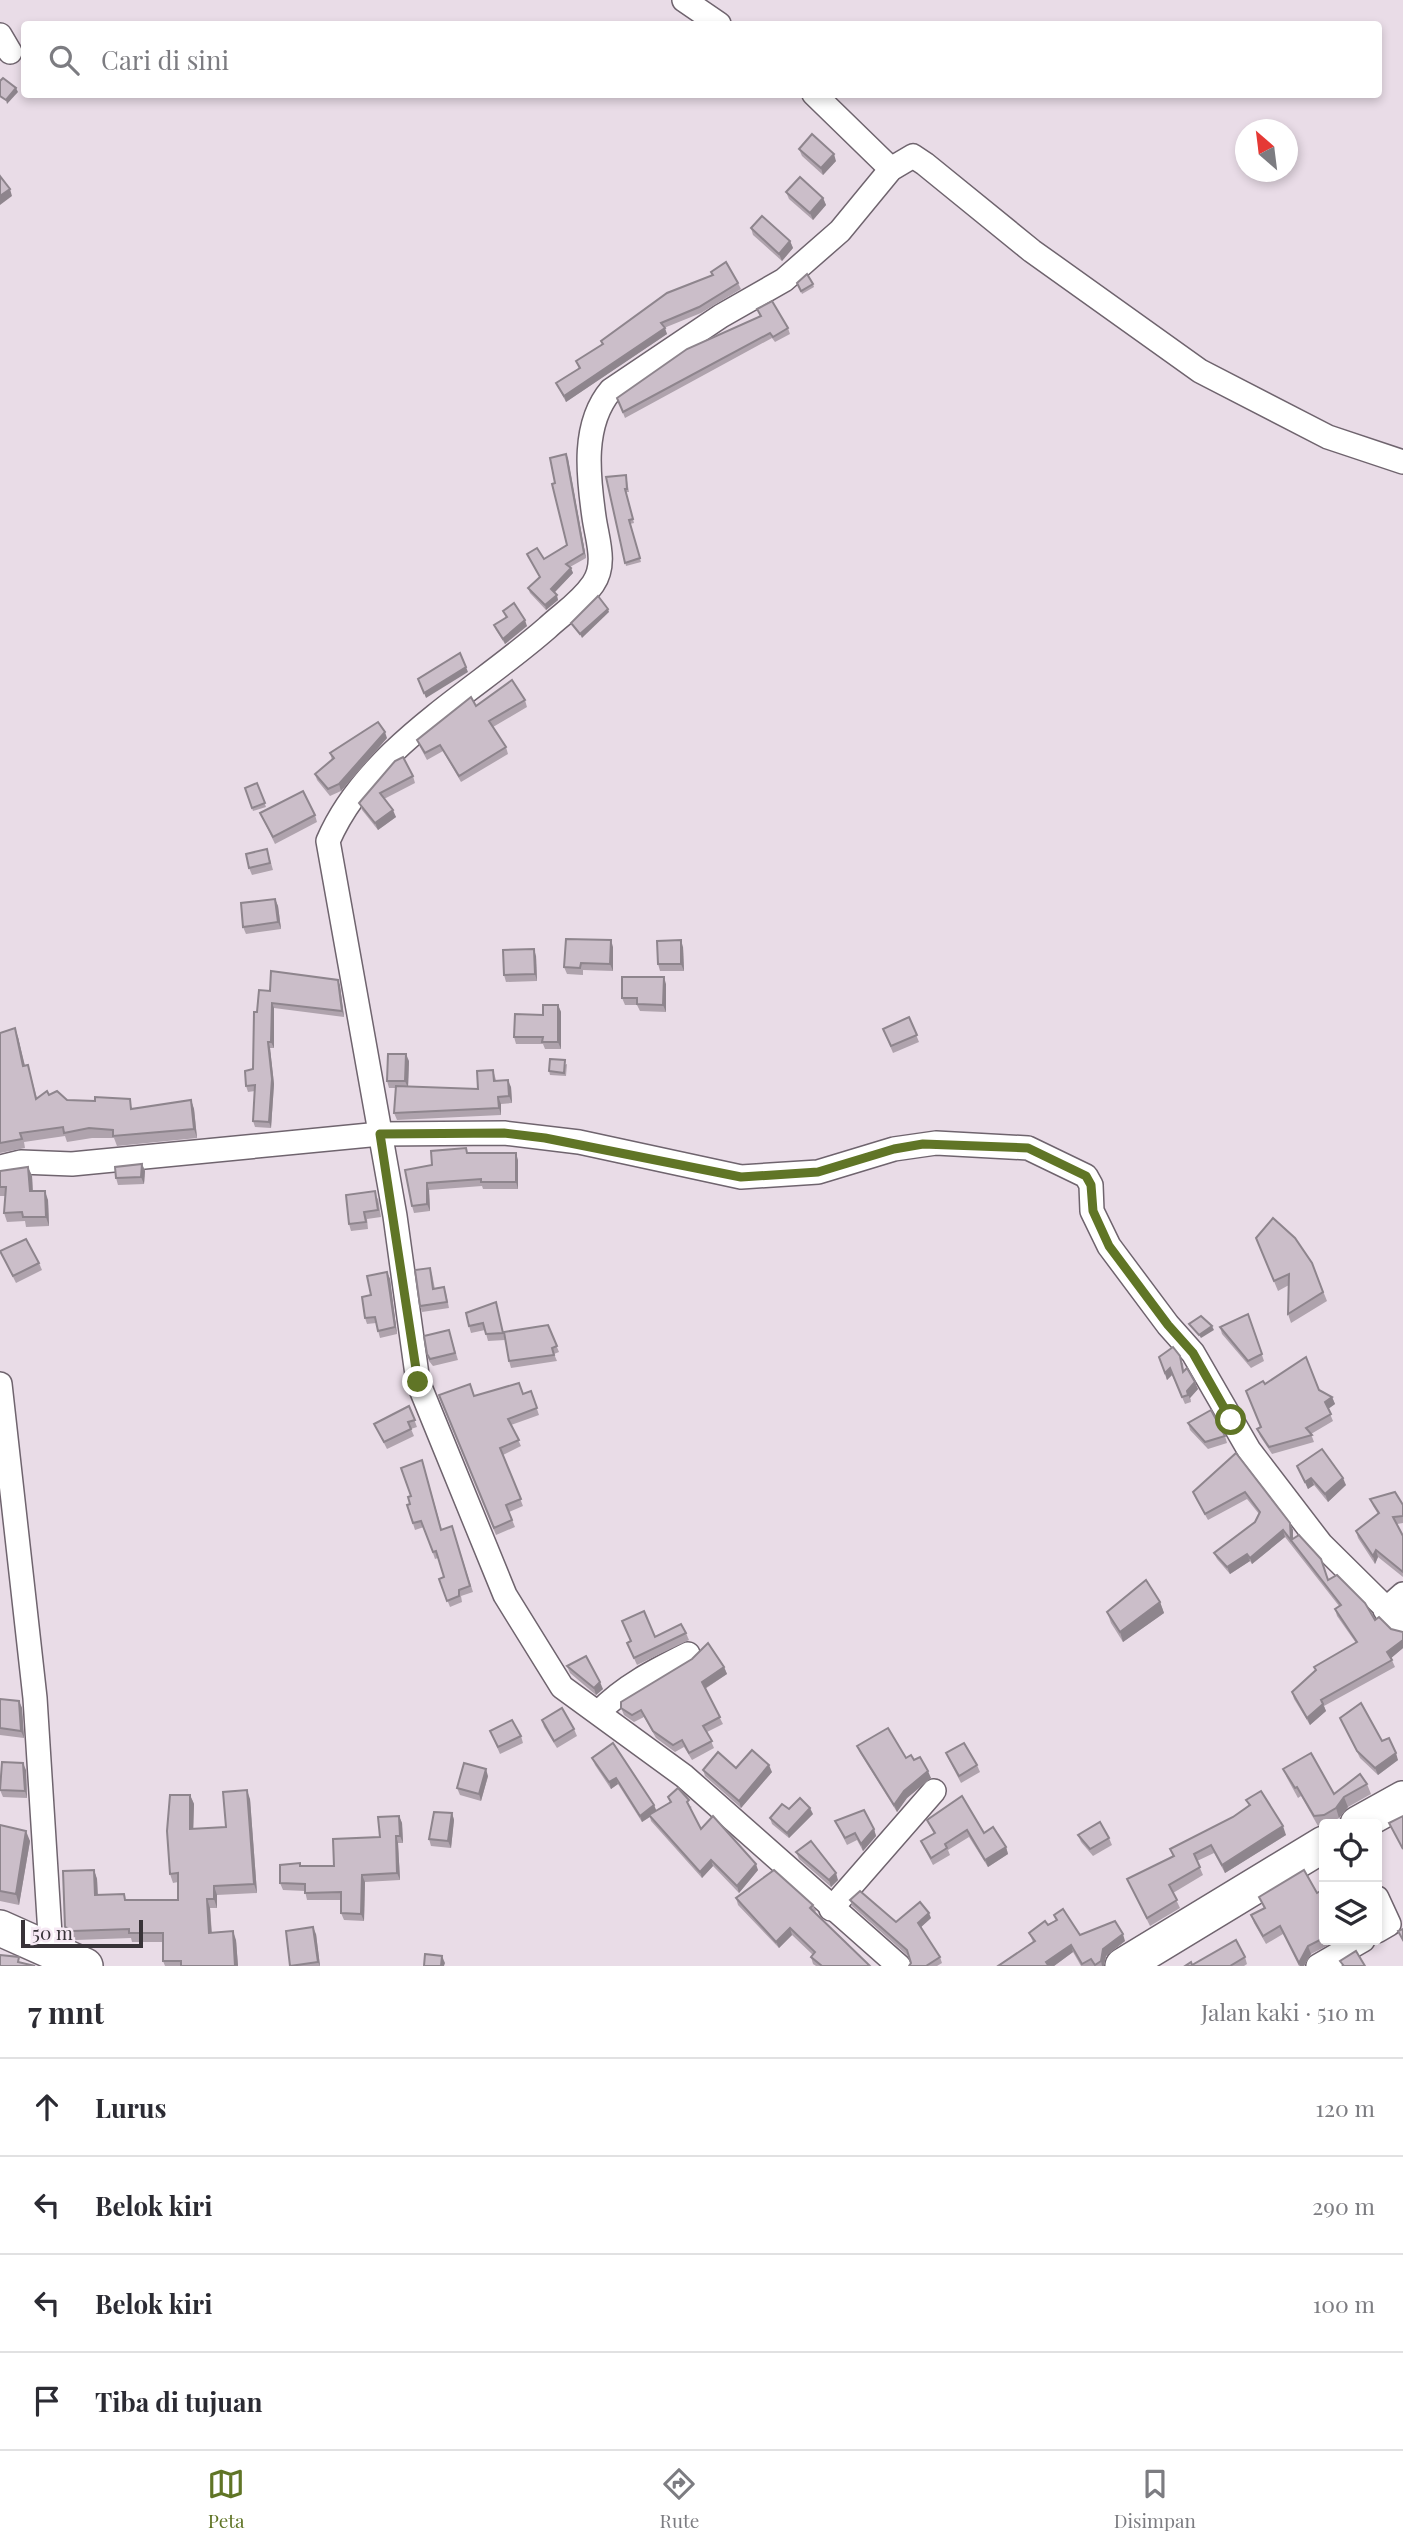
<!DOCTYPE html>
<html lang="id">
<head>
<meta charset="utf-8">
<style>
  :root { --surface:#fff; --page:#f7f7f7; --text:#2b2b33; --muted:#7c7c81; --line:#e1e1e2; --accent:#607526 }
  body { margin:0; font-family:"Playfair Display",serif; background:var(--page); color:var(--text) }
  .controls { position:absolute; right:21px; bottom:21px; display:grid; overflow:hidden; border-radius:7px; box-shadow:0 4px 10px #0003 }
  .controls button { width:63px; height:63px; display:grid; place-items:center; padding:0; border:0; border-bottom:2px solid var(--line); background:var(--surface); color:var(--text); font:35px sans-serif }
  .compass { position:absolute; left:1235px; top:119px; width:63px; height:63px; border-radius:50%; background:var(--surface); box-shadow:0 4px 10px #0003; rotate:332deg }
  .scale { position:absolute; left:21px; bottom:18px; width:122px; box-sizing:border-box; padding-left:7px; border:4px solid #383338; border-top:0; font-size:19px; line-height:24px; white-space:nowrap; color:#383338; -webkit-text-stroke:5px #f6e9f4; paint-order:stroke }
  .stop { position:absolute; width:21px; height:21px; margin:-16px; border:5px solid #607526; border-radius:50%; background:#fff }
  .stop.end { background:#607526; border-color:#fff; box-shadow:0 2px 7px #0008 }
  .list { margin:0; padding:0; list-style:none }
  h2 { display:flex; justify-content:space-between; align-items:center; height:91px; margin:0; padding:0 28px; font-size:30px }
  h2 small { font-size:23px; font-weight:400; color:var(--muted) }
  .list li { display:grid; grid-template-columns:46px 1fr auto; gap:21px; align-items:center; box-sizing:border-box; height:98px; padding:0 28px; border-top:2px solid var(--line) }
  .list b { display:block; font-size:26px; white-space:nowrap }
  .list em { font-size:23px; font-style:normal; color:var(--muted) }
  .icon { flex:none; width:38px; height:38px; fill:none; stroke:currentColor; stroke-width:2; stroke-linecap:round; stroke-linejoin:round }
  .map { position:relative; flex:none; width:1403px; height:1966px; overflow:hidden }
  .search { position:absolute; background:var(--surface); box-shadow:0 4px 10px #0003; left:21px; right:21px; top:21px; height:77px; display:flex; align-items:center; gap:18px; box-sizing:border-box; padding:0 24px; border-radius:7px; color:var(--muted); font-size:26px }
  .sheet { height:483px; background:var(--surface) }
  nav { display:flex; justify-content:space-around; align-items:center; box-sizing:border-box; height:98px; border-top:2px solid var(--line); background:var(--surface); font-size:19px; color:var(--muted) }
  nav a { display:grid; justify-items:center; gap:4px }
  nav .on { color:var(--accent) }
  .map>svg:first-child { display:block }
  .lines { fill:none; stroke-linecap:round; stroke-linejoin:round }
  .minor-casing { stroke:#6f646e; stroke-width:26 }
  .highway-casing { stroke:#6f646e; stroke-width:38 }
  .minor { stroke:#fff; stroke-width:23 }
  .highway { stroke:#fff; stroke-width:35 }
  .wall { fill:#afa3ad }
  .shaded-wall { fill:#8e858d }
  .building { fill:#cbbec9; stroke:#8e858d; stroke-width:2 }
  .route { stroke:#607526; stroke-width:9 }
</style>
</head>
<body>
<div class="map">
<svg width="1403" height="1966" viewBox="0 0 1403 1966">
  <rect width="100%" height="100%" fill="#e9dce7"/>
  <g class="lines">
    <defs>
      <g id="minor">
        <path d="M 684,0 L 719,24"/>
        <path d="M 0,35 L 10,52"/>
        <path d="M 814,94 L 891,169"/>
        <path d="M 0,1167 L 21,1162 L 72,1164 L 380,1134 L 504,1133 L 579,1142 L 741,1177 L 818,1172 L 894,1149 L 936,1143 L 1028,1148 L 1086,1176 L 1091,1185 L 1092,1211 L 1109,1246 L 1168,1325 L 1193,1353 L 1249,1450 L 1321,1544 L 1403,1625"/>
        <path d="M 0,1384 L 35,1698 L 51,1950"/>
        <path d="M 1385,1610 L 1403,1594"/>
        <path d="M 599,1712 C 624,1686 656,1670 688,1654"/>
        <path d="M 1377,1898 L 1389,1924 L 1377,1931"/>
        <path d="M 831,1909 L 934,1791"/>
        <path d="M 899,1966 L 684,1776 L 562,1687 L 505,1595 L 418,1382 L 395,1216 L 328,841 C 368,748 473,693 547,628 C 563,613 580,603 593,584 C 607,564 597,539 594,517 C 588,475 582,424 611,390 L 721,316 L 784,280 L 840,231 L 891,169 L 913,156 L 925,164 L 1032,251 L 1200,371 L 1328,437 L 1403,462"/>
        <path d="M 1318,1966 L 1363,1940"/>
      </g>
      <g id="highway">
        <path d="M 1358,1824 L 1403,1799"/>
        <path d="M 0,1928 L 85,1966"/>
        <path d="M 1123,1966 L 1324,1844"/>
      </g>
    </defs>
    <use href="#minor" class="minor-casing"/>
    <use href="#highway" class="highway-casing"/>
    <use href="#minor" class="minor"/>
    <use href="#highway" class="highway"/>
  </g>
  <g class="wall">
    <path d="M 799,149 L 836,161 L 823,175 L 802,156 Z"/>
    <path d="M 786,192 L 823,198 L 826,205 L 813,220 L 789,199 Z"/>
    <path d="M 751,228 L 790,241 L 793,248 L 782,261 L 753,235 Z"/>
    <path d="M 711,272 L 738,283 L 741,289 L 701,313 L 664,328 L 667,334 L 566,402 L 556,383 L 579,369 L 576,361 L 602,345 L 601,341 L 712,275 Z"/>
    <path d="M 797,283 L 813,284 L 814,287 L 802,294 Z"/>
    <path d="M 757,309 L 788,328 L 790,334 L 775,342 L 772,338 L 625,418 L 617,398 L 760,316 Z"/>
    <path d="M 566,454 L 586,558 L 570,567 L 573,573 L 554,593 L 558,600 L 546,610 L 530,593 L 528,588 L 540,577 L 527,554 L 544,559 L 567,545 L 555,483 Z"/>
    <path d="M 626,475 L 629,492 L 626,492 L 634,523 L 630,524 L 641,562 L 626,566 L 606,477 Z"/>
    <path d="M 503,611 L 527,626 L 505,644 L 496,630 L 494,625 L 506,618 Z"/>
    <path d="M 525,700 L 527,707 L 493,727 L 506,747 L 508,754 L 461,782 L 443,751 L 427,760 L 420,747 L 417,740 L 476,706 Z"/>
    <path d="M 387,738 L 341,791 L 330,796 L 317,780 L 315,774 L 332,760 L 330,753 Z"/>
    <path d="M 413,776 L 415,783 L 384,799 L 396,817 L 378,830 L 362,810 L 359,803 Z"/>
    <path d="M 257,783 L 266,807 L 253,811 L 245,788 Z"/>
    <path d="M 260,813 L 315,815 L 317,822 L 275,844 Z"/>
    <path d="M 267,849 L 273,870 L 252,875 L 249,868 Z"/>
    <path d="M 275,899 L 278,906 L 281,929 L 246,934 L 243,927 Z"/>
    <path d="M 613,947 L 613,971 L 583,970 L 583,975 L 567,974 L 564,967 Z"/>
    <path d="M 683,947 L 684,971 L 660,971 L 658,964 Z"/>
    <path d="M 536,956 L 537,981 L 506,982 L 504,975 Z"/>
    <path d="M 338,980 L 340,986 L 344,1017 L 274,1008 L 274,1048 L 270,1048 L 274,1084 L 271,1128 L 255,1127 L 253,1121 L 255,1091 L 248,1092 L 246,1086 L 253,1069 L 257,1012 L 270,991 Z"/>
    <path d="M 666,984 L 666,1012 L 640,1011 L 637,1005 L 625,1005 L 622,998 Z"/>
    <path d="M 558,1005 L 561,1012 L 561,1049 L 545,1049 L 543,1044 L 516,1044 L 514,1037 Z"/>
    <path d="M 909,1017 L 919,1042 L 893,1053 L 883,1029 Z"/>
    <path d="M 0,1033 L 18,1037 L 25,1066 L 28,1065 L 37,1098 L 49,1095 L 67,1100 L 133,1109 L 191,1100 L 194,1109 L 197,1138 L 117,1146 L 114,1138 L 92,1138 L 67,1142 L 65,1136 L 24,1142 L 25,1148 L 0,1153 Z"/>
    <path d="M 409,1061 L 408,1087 L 478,1089 L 493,1070 L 496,1080 L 511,1087 L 512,1103 L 501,1104 L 501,1115 L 397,1120 L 394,1113 L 396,1088 L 389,1088 L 387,1081 Z"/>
    <path d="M 567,1064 L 566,1076 L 550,1075 L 549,1071 Z"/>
    <path d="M 468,1153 L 518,1160 L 518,1189 L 483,1189 L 482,1186 L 429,1190 L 430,1211 L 414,1213 L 412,1206 L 432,1165 Z"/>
    <path d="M 142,1164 L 145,1171 L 144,1184 L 118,1185 L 116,1178 Z"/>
    <path d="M 28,1167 L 32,1176 L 33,1191 L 48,1200 L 49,1226 L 26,1227 L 25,1221 L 7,1222 L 4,1213 L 5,1196 L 0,1196 L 0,1171 Z"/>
    <path d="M 378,1198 L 381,1217 L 367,1219 L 368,1229 L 351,1231 L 349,1224 Z"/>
    <path d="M 1256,1238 L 1312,1263 L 1327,1301 L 1291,1323 L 1288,1314 L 1289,1285 L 1278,1291 Z"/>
    <path d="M 0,1251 L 39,1263 L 42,1270 L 16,1283 Z"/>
    <path d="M 430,1268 L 432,1274 L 435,1289 L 446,1293 L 449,1308 L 422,1312 L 420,1306 Z"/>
    <path d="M 387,1272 L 390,1279 L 397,1334 L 380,1338 L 376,1323 L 367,1324 L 365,1318 L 371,1295 Z"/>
    <path d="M 496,1302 L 505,1340 L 488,1341 L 485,1330 L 471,1333 L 469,1326 Z"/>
    <path d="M 1248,1314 L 1264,1361 L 1251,1368 L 1222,1334 L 1220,1327 Z"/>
    <path d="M 548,1325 L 559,1352 L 554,1354 L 557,1361 L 511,1368 L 509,1361 Z"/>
    <path d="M 449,1330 L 458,1360 L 433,1366 L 429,1361 L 427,1354 Z"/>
    <path d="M 1159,1357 L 1183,1363 L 1184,1371 L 1198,1389 L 1190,1398 L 1191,1402 L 1185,1404 L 1172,1375 L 1167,1380 Z"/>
    <path d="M 1265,1384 L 1319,1390 L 1332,1397 L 1335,1404 L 1328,1409 L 1333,1421 L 1311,1434 L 1314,1442 L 1272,1454 L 1260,1436 L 1257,1429 L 1260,1427 Z"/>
    <path d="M 531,1391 L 539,1415 L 511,1425 L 521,1446 L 503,1455 L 523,1506 L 509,1512 L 515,1527 L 496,1535 L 439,1395 L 474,1396 L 523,1394 Z"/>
    <path d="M 409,1406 L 417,1427 L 411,1429 L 414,1436 L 387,1449 L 374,1424 Z"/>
    <path d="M 1188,1423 L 1225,1436 L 1227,1443 L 1208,1449 L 1190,1430 Z"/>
    <path d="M 1236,1453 L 1290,1523 L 1293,1530 L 1293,1539 L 1328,1580 L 1375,1620 L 1403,1648 L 1391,1658 L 1395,1667 L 1324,1706 L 1326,1711 L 1310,1725 L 1294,1699 L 1292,1692 L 1356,1643 L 1337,1616 L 1335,1609 L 1339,1606 L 1285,1537 L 1252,1564 L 1250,1561 L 1230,1574 L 1217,1559 L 1214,1553 L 1255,1522 L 1259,1514 L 1247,1499 L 1208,1520 L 1196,1499 L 1193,1492 Z"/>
    <path d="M 1297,1466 L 1346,1485 L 1328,1502 L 1314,1485 L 1308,1489 Z"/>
    <path d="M 424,1467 L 442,1530 L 452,1526 L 473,1592 L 461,1596 L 462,1602 L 450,1607 L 439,1579 L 444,1577 L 438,1558 L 435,1559 L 424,1527 L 415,1530 L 407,1505 L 410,1504 L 411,1496 Z"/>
    <path d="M 1370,1499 L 1403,1505 L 1403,1523 L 1397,1524 L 1403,1536 L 1403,1577 L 1378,1557 L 1375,1564 L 1358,1538 L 1356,1531 L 1378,1514 L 1373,1506 Z"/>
    <path d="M 1160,1602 L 1164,1613 L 1123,1642 L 1111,1623 L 1107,1612 Z"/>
    <path d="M 686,1633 L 689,1640 L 637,1665 L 627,1643 L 655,1637 Z"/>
    <path d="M 567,1666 L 603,1689 L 596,1695 L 570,1673 Z"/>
    <path d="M 724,1667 L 727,1674 L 705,1689 L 723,1724 L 707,1732 L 714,1748 L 692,1760 L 684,1747 L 675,1752 L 656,1738 L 644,1717 L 634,1722 L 624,1715 L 621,1708 Z"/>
    <path d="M 0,1699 L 19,1701 L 22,1708 L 24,1738 L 0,1735 Z"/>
    <path d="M 1340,1718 L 1382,1741 L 1398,1760 L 1378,1775 L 1360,1758 Z"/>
    <path d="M 542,1720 L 574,1729 L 577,1736 L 557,1748 L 544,1727 Z"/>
    <path d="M 490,1731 L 521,1736 L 523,1743 L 500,1754 Z"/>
    <path d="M 857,1746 L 914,1760 L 931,1778 L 907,1798 L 897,1812 L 860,1753 Z"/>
    <path d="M 946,1753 L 977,1765 L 980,1772 L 961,1783 L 949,1760 Z"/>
    <path d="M 592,1758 L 654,1805 L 656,1811 L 670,1802 L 668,1797 L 692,1807 L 690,1808 L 701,1829 L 758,1870 L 739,1893 L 713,1866 L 702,1878 L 651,1821 L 650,1817 L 642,1822 L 618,1784 L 611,1789 L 595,1765 Z"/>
    <path d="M 736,1768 L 772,1772 L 741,1808 L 705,1776 L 703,1770 Z"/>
    <path d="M 1283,1769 L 1334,1794 L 1367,1784 L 1371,1794 L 1348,1807 L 1339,1818 L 1328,1824 L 1318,1826 L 1301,1796 L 1298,1798 L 1287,1778 Z"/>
    <path d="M 26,1770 L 27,1798 L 3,1797 L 0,1790 Z"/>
    <path d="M 488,1776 L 481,1801 L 460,1795 L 457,1788 Z"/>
    <path d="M 190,1795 L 194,1804 L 193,1829 L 226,1827 L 250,1799 L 257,1893 L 217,1895 L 217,1908 L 210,1908 L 212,1933 L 236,1940 L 238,1966 L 165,1966 L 163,1961 L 163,1942 L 132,1942 L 131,1938 L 76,1940 L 68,1936 L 65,1927 L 94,1870 L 97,1879 L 98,1895 L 127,1900 L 178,1900 L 178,1882 L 173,1883 L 170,1874 Z"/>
    <path d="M 1246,1800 L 1286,1835 L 1225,1873 L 1214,1853 L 1197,1861 L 1203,1875 L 1173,1893 L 1180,1908 L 1150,1926 L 1127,1879 L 1173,1857 L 1170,1849 L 1233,1817 L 1249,1806 Z"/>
    <path d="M 789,1809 L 813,1814 L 789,1838 L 772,1824 L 770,1818 Z"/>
    <path d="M 452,1813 L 454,1820 L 451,1848 L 431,1846 L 429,1839 Z"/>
    <path d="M 399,1816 L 402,1823 L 403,1843 L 398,1843 L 400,1880 L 365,1882 L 364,1921 L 344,1920 L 341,1913 L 341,1900 L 307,1900 L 305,1891 L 283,1890 L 280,1883 L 300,1863 L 301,1866 L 334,1866 L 380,1837 Z"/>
    <path d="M 927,1820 L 984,1833 L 1006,1847 L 1008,1854 L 988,1867 L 969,1837 L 948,1850 L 950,1855 L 933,1865 L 924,1848 L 921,1841 L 934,1834 Z"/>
    <path d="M 835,1821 L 874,1829 L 876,1836 L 863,1851 L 857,1840 L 847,1845 Z"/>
    <path d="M 0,1825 L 30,1841 L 19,1905 L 0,1901 Z"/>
    <path d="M 1078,1835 L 1109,1838 L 1112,1845 L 1093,1856 L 1081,1842 Z"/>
    <path d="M 796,1852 L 838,1880 L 831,1887 L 799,1859 Z"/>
    <path d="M 1324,1889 L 1324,1940 L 1338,1940 L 1311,1954 L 1304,1966 L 1299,1966 L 1283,1934 L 1266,1944 L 1254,1923 L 1251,1915 L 1264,1908 L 1259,1897 L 1317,1893 Z"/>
    <path d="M 736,1898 L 813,1905 L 816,1911 L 815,1912 L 870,1966 L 816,1966 L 813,1964 L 811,1957 L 813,1955 L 792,1935 L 779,1948 L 738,1905 Z"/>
    <path d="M 850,1900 L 896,1922 L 931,1918 L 921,1927 L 940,1957 L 942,1963 L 937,1966 L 909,1966 L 911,1963 L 908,1956 L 852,1906 Z"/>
    <path d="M 1054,1915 L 1080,1935 L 1125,1941 L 1106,1956 L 1104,1966 L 1081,1966 L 1073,1952 L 1054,1966 L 998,1966 L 1033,1942 L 1029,1933 L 1056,1920 Z"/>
    <path d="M 316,1934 L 320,1966 L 290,1966 Z"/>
    <path d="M 1245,1957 L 1247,1964 L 1244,1966 L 1185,1966 Z"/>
  </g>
  <g class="shaded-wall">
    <path d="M 16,88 L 18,92 L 7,104 L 6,100 Z"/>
    <path d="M 834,154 L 836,161 L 823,175 L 821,168 Z"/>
    <path d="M 10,189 L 12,196 L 0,205 L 0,196 Z"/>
    <path d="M 823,198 L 826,205 L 813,220 L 810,213 Z"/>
    <path d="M 790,241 L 793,248 L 782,261 L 779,254 Z"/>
    <path d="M 665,328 L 667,334 L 566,402 L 564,396 Z"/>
    <path d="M 566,454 L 568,458 L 586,558 L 584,553 Z"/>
    <path d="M 571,568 L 573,573 L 553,594 L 551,589 Z"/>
    <path d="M 557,595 L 558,600 L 546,610 L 545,605 Z"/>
    <path d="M 608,609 L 609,612 L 582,638 L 580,634 Z"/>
    <path d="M 525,620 L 527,626 L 505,644 L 503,639 Z"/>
    <path d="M 466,667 L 468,672 L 426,698 L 424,693 Z"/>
    <path d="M 385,732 L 387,738 L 341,791 L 339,784 Z"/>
    <path d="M 393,810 L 396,817 L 378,830 L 375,823 Z"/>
    <path d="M 275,899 L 278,906 L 281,929 L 278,922 Z"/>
    <path d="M 611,940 L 613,947 L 613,971 L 610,964 Z"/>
    <path d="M 681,940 L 683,947 L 684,971 L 681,964 Z"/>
    <path d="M 534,949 L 536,956 L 537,981 L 535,974 Z"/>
    <path d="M 664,977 L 666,984 L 666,1012 L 663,1005 Z"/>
    <path d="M 338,980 L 340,986 L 344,1017 L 342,1011 Z"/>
    <path d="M 272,1003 L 274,1008 L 274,1048 L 271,1042 Z"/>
    <path d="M 558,1005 L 561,1012 L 561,1049 L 558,1042 Z"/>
    <path d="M 15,1028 L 18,1037 L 27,1075 L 23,1066 Z"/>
    <path d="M 268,1042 L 270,1048 L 274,1084 L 271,1128 L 269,1122 Z"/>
    <path d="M 406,1054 L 409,1061 L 408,1088 L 405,1081 Z"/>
    <path d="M 508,1080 L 511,1087 L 512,1103 L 509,1096 Z"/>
    <path d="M 498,1097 L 501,1104 L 501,1115 L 499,1108 Z"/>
    <path d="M 191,1100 L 194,1109 L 197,1138 L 194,1129 Z"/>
    <path d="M 516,1153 L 518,1160 L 518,1189 L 516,1182 Z"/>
    <path d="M 142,1164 L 145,1171 L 144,1184 L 141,1177 Z"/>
    <path d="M 28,1167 L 32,1176 L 33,1200 L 30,1191 Z"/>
    <path d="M 427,1183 L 429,1190 L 430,1211 L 427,1204 Z"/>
    <path d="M 45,1191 L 48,1200 L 49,1226 L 46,1217 Z"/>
    <path d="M 387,1272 L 390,1279 L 397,1334 L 395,1327 Z"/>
    <path d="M 1212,1326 L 1214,1330 L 1201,1338 L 1199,1335 Z"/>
    <path d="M 1170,1368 L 1172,1375 L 1167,1380 L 1165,1373 Z"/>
    <path d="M 1195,1382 L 1198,1389 L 1190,1398 L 1191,1402 L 1187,1391 Z"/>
    <path d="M 1332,1397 L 1335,1404 L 1328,1409 L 1325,1402 Z"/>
    <path d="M 1311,1478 L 1314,1485 L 1308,1489 L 1305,1482 Z"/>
    <path d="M 1343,1478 L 1346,1485 L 1328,1502 L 1325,1494 Z"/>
    <path d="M 1290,1523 L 1293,1530 L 1293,1544 L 1291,1540 Z"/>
    <path d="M 1283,1530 L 1285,1537 L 1252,1564 L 1250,1558 Z"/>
    <path d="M 1376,1550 L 1378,1557 L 1375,1564 L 1373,1556 Z"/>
    <path d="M 1247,1554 L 1250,1561 L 1230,1574 L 1227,1567 Z"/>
    <path d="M 1160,1602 L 1164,1613 L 1123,1642 L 1120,1632 Z"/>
    <path d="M 1403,1640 L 1403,1648 L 1390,1659 L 1387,1652 Z"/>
    <path d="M 724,1667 L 727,1674 L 704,1689 L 702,1682 Z"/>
    <path d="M 600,1682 L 603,1689 L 596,1695 L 594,1688 Z"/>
    <path d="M 19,1701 L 22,1708 L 24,1738 L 21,1731 Z"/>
    <path d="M 1323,1704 L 1326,1711 L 1310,1725 L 1307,1718 Z"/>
    <path d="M 1396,1753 L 1398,1760 L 1378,1775 L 1375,1768 Z"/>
    <path d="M 23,1763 L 26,1770 L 27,1798 L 25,1791 Z"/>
    <path d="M 769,1765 L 772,1772 L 741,1808 L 739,1801 Z"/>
    <path d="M 486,1769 L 488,1776 L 481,1801 L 479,1794 Z"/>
    <path d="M 928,1771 L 931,1778 L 907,1798 L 897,1812 L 894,1805 L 904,1791 Z"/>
    <path d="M 616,1778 L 618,1784 L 611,1789 L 609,1782 Z"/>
    <path d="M 247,1790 L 250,1799 L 257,1893 L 254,1884 Z"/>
    <path d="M 190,1795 L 194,1804 L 193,1838 L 190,1829 Z"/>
    <path d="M 1344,1797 L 1348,1807 L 1339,1818 L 1336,1808 Z"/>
    <path d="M 654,1805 L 657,1812 L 642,1822 L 640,1816 Z"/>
    <path d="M 810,1808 L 813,1814 L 789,1838 L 787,1833 Z"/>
    <path d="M 452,1813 L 454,1820 L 451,1848 L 448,1841 Z"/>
    <path d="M 399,1816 L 402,1823 L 403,1843 L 400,1836 Z"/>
    <path d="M 1283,1826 L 1286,1835 L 1225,1873 L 1222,1865 Z"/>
    <path d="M 874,1829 L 876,1836 L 863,1851 L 861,1844 Z"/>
    <path d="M 26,1831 L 30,1841 L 19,1905 L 16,1894 Z"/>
    <path d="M 396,1836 L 398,1843 L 400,1880 L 397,1873 Z"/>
    <path d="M 1006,1847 L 1008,1854 L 988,1867 L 985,1860 Z"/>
    <path d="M 711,1860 L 713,1866 L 702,1878 L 700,1872 Z"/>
    <path d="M 756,1864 L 758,1870 L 739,1893 L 737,1886 Z"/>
    <path d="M 94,1870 L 97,1879 L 98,1904 L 95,1895 Z"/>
    <path d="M 836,1873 L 838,1880 L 831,1887 L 829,1880 Z"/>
    <path d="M 362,1875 L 365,1882 L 364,1921 L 361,1914 Z"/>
    <path d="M 214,1886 L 217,1895 L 217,1908 L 214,1899 Z"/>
    <path d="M 207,1899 L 210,1908 L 212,1942 L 209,1933 Z"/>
    <path d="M 929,1913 L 931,1918 L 920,1928 L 918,1923 Z"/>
    <path d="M 313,1927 L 316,1934 L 320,1966 L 318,1962 Z"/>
    <path d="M 790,1928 L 792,1935 L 779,1948 L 776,1942 Z"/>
    <path d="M 233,1931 L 236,1940 L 238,1966 L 235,1966 Z"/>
    <path d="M 1123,1934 L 1125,1941 L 1106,1956 L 1104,1966 L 1102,1966 L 1101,1961 L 1103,1949 Z"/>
    <path d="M 1071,1945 L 1073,1952 L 1054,1966 L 1048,1966 L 1046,1962 Z"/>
    <path d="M 1308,1946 L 1311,1954 L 1304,1966 L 1300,1966 L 1299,1963 Z"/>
    <path d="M 442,1956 L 445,1963 L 444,1966 L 441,1966 Z"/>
  </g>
  <g class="building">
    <path d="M 3,78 L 16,88 L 6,100 L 0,96 L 0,81 Z"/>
    <path d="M 812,134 L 834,154 L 821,168 L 799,149 Z"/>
    <path d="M 0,176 L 10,189 L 0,196 Z"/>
    <path d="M 800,177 L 823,198 L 810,213 L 786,192 Z"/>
    <path d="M 762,216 L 790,241 L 779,254 L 751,228 Z"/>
    <path d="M 726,262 L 738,283 L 699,307 L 661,323 L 665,328 L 564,396 L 556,383 L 580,368 L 576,361 L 603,344 L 601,341 L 667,293 L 713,275 L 711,272 Z"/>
    <path d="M 807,274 L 813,284 L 801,291 L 797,283 Z"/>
    <path d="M 772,301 L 788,328 L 773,337 L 770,333 L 623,412 L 617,398 L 687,349 L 761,316 L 757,309 Z"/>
    <path d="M 566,454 L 584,553 L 566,564 L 571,568 L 551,589 L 557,595 L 545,605 L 528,588 L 540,577 L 527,554 L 537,548 L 544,559 L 567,545 L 552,484 L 555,483 L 550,458 Z"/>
    <path d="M 626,475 L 627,489 L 625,489 L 633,519 L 629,520 L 640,558 L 625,563 L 606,477 Z"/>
    <path d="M 598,596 L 608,609 L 580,634 L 571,623 Z"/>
    <path d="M 514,603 L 525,620 L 503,639 L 494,625 L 507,617 L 503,611 Z"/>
    <path d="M 460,653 L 466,667 L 424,693 L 418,679 Z"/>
    <path d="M 512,680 L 525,700 L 489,721 L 506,747 L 459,776 L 440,745 L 425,753 L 417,740 L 471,697 L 476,706 Z"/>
    <path d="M 378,722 L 385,732 L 339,784 L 328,789 L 315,774 L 334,758 L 330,753 Z"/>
    <path d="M 403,757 L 413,776 L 380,793 L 393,810 L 375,823 L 359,803 L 395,761 Z"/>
    <path d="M 257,783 L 265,803 L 252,808 L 245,788 Z"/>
    <path d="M 303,791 L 315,815 L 273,837 L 260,813 Z"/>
    <path d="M 267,849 L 270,863 L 249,868 L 246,854 Z"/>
    <path d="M 275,899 L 278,922 L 243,927 L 241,903 Z"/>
    <path d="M 566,939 L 611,940 L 610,964 L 581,963 L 580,968 L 564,967 Z"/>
    <path d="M 681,940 L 681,964 L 658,964 L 657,941 Z"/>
    <path d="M 534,949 L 535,974 L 504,975 L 503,950 Z"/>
    <path d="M 271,971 L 338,980 L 342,1011 L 272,1003 L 271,1042 L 268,1042 L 272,1079 L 269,1122 L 253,1121 L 255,1085 L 246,1086 L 245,1071 L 253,1069 L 254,1012 L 257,1012 L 259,990 L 270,991 Z"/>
    <path d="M 622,977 L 664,977 L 663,1005 L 637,1004 L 637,998 L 622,998 Z"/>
    <path d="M 543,1005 L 558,1005 L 558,1042 L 542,1042 L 543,1037 L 514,1037 L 515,1014 L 543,1015 Z"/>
    <path d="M 909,1017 L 917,1035 L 891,1046 L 883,1029 Z"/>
    <path d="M 15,1028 L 23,1066 L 28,1065 L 36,1099 L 47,1091 L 49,1095 L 57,1091 L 67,1100 L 95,1101 L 95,1097 L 130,1099 L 131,1109 L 191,1100 L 194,1129 L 113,1136 L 113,1130 L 89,1128 L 64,1133 L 63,1127 L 20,1133 L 22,1139 L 0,1143 L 0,1033 Z"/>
    <path d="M 388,1054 L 406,1054 L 405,1081 L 387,1081 Z"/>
    <path d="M 550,1059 L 565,1060 L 564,1073 L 549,1071 Z"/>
    <path d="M 493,1070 L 494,1081 L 508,1080 L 509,1096 L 498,1097 L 499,1108 L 394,1113 L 396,1086 L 478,1089 L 477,1071 Z"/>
    <path d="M 466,1148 L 467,1153 L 516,1153 L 516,1182 L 481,1182 L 481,1179 L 427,1183 L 427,1204 L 412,1206 L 405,1170 L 432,1165 L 431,1151 Z"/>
    <path d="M 142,1164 L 141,1177 L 116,1178 L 115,1167 Z"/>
    <path d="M 28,1167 L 30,1191 L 45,1191 L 46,1217 L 23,1217 L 22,1212 L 4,1213 L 6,1187 L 0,1187 L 0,1171 Z"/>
    <path d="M 375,1191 L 378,1210 L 364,1212 L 366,1222 L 349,1224 L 346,1195 Z"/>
    <path d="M 1273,1218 L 1295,1238 L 1312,1263 L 1323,1292 L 1288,1314 L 1289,1274 L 1274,1281 L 1256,1238 Z"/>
    <path d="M 26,1239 L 39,1263 L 13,1276 L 0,1251 Z"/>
    <path d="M 430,1268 L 433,1289 L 444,1287 L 447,1302 L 420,1306 L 415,1270 Z"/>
    <path d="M 387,1272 L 395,1327 L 378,1331 L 375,1317 L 365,1318 L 362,1297 L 371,1295 L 367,1276 Z"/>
    <path d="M 496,1302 L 503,1333 L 486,1334 L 483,1323 L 469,1326 L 466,1313 Z"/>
    <path d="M 1248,1314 L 1262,1354 L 1248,1361 L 1220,1327 Z"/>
    <path d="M 1201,1316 L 1212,1326 L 1199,1335 L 1189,1324 Z"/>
    <path d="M 548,1325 L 557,1346 L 552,1348 L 554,1355 L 509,1361 L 504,1332 Z"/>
    <path d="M 449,1330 L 455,1353 L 430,1359 L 427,1354 L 424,1336 Z"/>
    <path d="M 1173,1347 L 1180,1356 L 1183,1372 L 1187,1368 L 1195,1382 L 1187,1391 L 1188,1395 L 1182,1397 L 1170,1368 L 1165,1373 L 1159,1357 Z"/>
    <path d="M 1306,1357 L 1319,1390 L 1332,1397 L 1325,1402 L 1331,1414 L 1306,1428 L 1312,1435 L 1269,1447 L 1257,1429 L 1261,1427 L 1246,1391 L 1263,1381 L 1265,1384 Z"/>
    <path d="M 519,1383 L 523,1394 L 531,1391 L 537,1408 L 508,1419 L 519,1440 L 500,1448 L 521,1499 L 506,1505 L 512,1520 L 494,1528 L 439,1395 L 470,1384 L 474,1396 Z"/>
    <path d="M 409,1406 L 415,1420 L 408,1422 L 411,1429 L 384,1442 L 374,1424 Z"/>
    <path d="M 1211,1410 L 1225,1436 L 1205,1442 L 1188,1423 Z"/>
    <path d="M 1322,1449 L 1343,1478 L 1325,1494 L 1311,1478 L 1305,1482 L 1297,1466 Z"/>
    <path d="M 1236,1453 L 1290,1523 L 1291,1540 L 1299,1535 L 1321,1559 L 1328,1580 L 1337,1575 L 1365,1603 L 1375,1620 L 1379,1617 L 1391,1629 L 1403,1632 L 1403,1640 L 1387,1652 L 1392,1660 L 1321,1700 L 1323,1704 L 1307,1718 L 1292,1692 L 1316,1670 L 1314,1667 L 1357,1642 L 1335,1609 L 1341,1605 L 1283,1530 L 1250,1558 L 1247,1554 L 1227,1567 L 1214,1553 L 1255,1522 L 1260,1512 L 1245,1492 L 1205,1514 L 1193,1492 Z"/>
    <path d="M 422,1460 L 441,1530 L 452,1526 L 470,1586 L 459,1590 L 459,1596 L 447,1601 L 439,1579 L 444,1577 L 436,1551 L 433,1552 L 421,1521 L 413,1523 L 407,1505 L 410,1504 L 408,1497 L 411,1496 L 401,1468 Z"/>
    <path d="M 1395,1492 L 1403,1505 L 1403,1516 L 1393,1517 L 1403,1536 L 1403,1572 L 1376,1550 L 1373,1556 L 1356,1531 L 1379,1513 L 1370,1499 Z"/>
    <path d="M 1146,1580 L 1160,1602 L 1120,1632 L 1107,1612 Z"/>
    <path d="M 644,1611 L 655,1637 L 681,1624 L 686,1633 L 634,1658 L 627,1643 L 631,1641 L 622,1621 Z"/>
    <path d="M 708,1643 L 724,1667 L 702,1682 L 720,1717 L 703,1726 L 712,1741 L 689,1753 L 682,1740 L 673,1745 L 653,1731 L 641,1710 L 632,1715 L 621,1708 L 621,1702 L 692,1659 Z"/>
    <path d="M 586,1656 L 600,1682 L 594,1688 L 567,1666 Z"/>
    <path d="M 0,1699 L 19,1701 L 21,1731 L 0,1728 Z"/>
    <path d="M 1361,1703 L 1382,1741 L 1389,1738 L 1396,1753 L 1375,1768 L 1357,1751 L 1340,1718 Z"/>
    <path d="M 562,1708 L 574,1729 L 554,1741 L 542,1720 Z"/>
    <path d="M 512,1720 L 521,1736 L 498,1747 L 490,1731 Z"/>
    <path d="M 888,1728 L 906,1758 L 911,1755 L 914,1760 L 920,1757 L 928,1771 L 904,1791 L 894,1805 L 857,1746 Z"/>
    <path d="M 613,1743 L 654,1805 L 640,1816 L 616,1778 L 609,1782 L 592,1758 Z"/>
    <path d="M 964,1743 L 977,1765 L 959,1776 L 946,1753 Z"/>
    <path d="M 752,1750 L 769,1765 L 739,1801 L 703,1770 L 718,1752 L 736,1768 Z"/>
    <path d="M 1311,1753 L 1334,1794 L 1360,1774 L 1367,1784 L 1344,1797 L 1336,1808 L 1324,1815 L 1314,1816 L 1297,1787 L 1295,1788 L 1283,1769 Z"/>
    <path d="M 2,1762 L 23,1763 L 25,1791 L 0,1790 Z"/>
    <path d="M 464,1763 L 486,1769 L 479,1794 L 457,1788 Z"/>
    <path d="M 678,1788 L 689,1800 L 687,1802 L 701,1829 L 713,1816 L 756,1864 L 737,1886 L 711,1860 L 700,1872 L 649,1815 L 671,1802 L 668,1797 Z"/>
    <path d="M 247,1790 L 254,1884 L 214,1886 L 214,1899 L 207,1899 L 209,1933 L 233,1931 L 235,1966 L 181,1966 L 181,1961 L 163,1961 L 163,1933 L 129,1933 L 129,1929 L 73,1931 L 65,1927 L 63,1871 L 94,1870 L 95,1895 L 124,1894 L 125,1900 L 178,1900 L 178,1873 L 170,1874 L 167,1831 L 170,1795 L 190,1795 L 190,1829 L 226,1827 L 223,1792 Z"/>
    <path d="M 1261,1791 L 1283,1826 L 1222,1865 L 1211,1845 L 1194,1854 L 1200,1867 L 1169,1885 L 1177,1900 L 1147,1918 L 1127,1879 L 1174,1856 L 1170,1849 L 1233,1817 L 1250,1805 L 1246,1800 Z"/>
    <path d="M 962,1796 L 984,1833 L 993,1827 L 1006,1847 L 985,1860 L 967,1830 L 945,1844 L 947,1848 L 931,1858 L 921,1841 L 935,1833 L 927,1820 Z"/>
    <path d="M 800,1798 L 810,1808 L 787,1833 L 770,1818 L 782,1804 L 789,1809 Z"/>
    <path d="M 864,1810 L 874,1829 L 861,1844 L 855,1833 L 845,1838 L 835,1821 Z"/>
    <path d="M 434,1812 L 452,1813 L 448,1841 L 429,1839 Z"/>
    <path d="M 399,1816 L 400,1836 L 396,1836 L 397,1873 L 362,1875 L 361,1914 L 341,1913 L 341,1892 L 305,1893 L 305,1884 L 280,1883 L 280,1865 L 300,1863 L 300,1866 L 334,1866 L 333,1839 L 380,1837 L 378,1817 Z"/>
    <path d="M 1403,1816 L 1403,1849 L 1389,1823 Z"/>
    <path d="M 1100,1822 L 1109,1838 L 1090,1849 L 1078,1835 Z"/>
    <path d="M 0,1825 L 26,1831 L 16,1894 L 0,1891 Z"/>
    <path d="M 811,1841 L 836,1873 L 829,1880 L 796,1852 Z"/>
    <path d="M 774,1870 L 813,1905 L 810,1908 L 870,1966 L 822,1966 L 811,1957 L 815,1952 L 790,1928 L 776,1942 L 736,1898 Z"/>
    <path d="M 1304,1870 L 1317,1893 L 1324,1889 L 1324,1938 L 1308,1946 L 1299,1963 L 1280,1926 L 1263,1936 L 1251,1915 L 1265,1908 L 1259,1897 Z"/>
    <path d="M 860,1891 L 896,1922 L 920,1902 L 929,1913 L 918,1923 L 940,1957 L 926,1966 L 909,1966 L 911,1963 L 907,1950 L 850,1900 Z"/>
    <path d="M 1063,1909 L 1080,1935 L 1115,1921 L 1123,1934 L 1103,1949 L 1101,1961 L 1095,1965 L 1091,1959 L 1082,1964 L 1071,1945 L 1046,1962 L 1048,1965 L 1047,1966 L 998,1966 L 1035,1941 L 1029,1933 L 1045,1921 L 1048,1925 L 1057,1920 L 1054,1915 Z"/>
    <path d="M 313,1927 L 318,1962 L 290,1966 L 286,1931 Z"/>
    <path d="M 1403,1929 L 1403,1940 L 1398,1931 Z"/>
    <path d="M 1236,1940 L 1245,1957 L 1230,1966 L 1185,1966 L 1191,1962 L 1192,1965 Z"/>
    <path d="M 1356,1951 L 1365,1966 L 1344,1966 L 1340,1961 Z"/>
    <path d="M 425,1954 L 442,1956 L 441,1966 L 424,1966 Z"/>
    <path d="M 0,1955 L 19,1957 L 18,1962 L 35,1966 L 0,1966 Z"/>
  </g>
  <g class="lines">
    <path class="route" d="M 418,1382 L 380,1134 L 504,1133 L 545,1138 L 741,1177 L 818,1172 L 894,1149 L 923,1144 L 1028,1148 L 1086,1176 L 1091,1185 L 1093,1211 L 1109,1246 L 1168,1325 L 1193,1353 L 1231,1420"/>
  </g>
</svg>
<div class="controls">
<button><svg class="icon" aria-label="locate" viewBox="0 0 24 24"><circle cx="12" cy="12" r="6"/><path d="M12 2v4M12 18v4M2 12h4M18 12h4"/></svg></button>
<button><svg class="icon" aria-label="layers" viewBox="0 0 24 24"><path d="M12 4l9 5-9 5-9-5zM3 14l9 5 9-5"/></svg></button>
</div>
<svg class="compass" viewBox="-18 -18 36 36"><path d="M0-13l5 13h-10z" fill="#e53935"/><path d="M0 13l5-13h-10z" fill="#7c7c81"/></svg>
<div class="scale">50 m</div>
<div class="stop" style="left:1231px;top:1420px"></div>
<div class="stop end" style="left:418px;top:1382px"></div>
<div class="search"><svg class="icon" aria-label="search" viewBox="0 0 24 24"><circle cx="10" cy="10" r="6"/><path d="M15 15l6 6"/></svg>Cari di sini</div>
</div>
<section class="sheet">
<h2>7 mnt<small>Jalan kaki · 510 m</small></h2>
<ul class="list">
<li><svg class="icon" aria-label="ahead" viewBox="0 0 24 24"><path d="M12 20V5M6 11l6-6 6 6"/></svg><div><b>Lurus</b></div><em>120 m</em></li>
<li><svg class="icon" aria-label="left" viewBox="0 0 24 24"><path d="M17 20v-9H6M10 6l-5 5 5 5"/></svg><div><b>Belok kiri</b></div><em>290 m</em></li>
<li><svg class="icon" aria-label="left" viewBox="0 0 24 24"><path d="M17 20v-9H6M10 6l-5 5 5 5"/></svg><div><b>Belok kiri</b></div><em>100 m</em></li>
<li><svg class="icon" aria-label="arrive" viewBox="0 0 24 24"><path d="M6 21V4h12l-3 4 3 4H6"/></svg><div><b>Tiba di tujuan</b></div></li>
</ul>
</section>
<nav>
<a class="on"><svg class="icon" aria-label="map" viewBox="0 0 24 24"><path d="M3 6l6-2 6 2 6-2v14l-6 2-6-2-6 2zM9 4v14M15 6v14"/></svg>Peta</a>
<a><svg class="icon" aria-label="directions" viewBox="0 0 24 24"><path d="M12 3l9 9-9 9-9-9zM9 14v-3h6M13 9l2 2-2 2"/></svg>Rute</a>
<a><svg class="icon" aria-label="saved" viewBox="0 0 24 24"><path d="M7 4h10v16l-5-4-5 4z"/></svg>Disimpan</a>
</nav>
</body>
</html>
